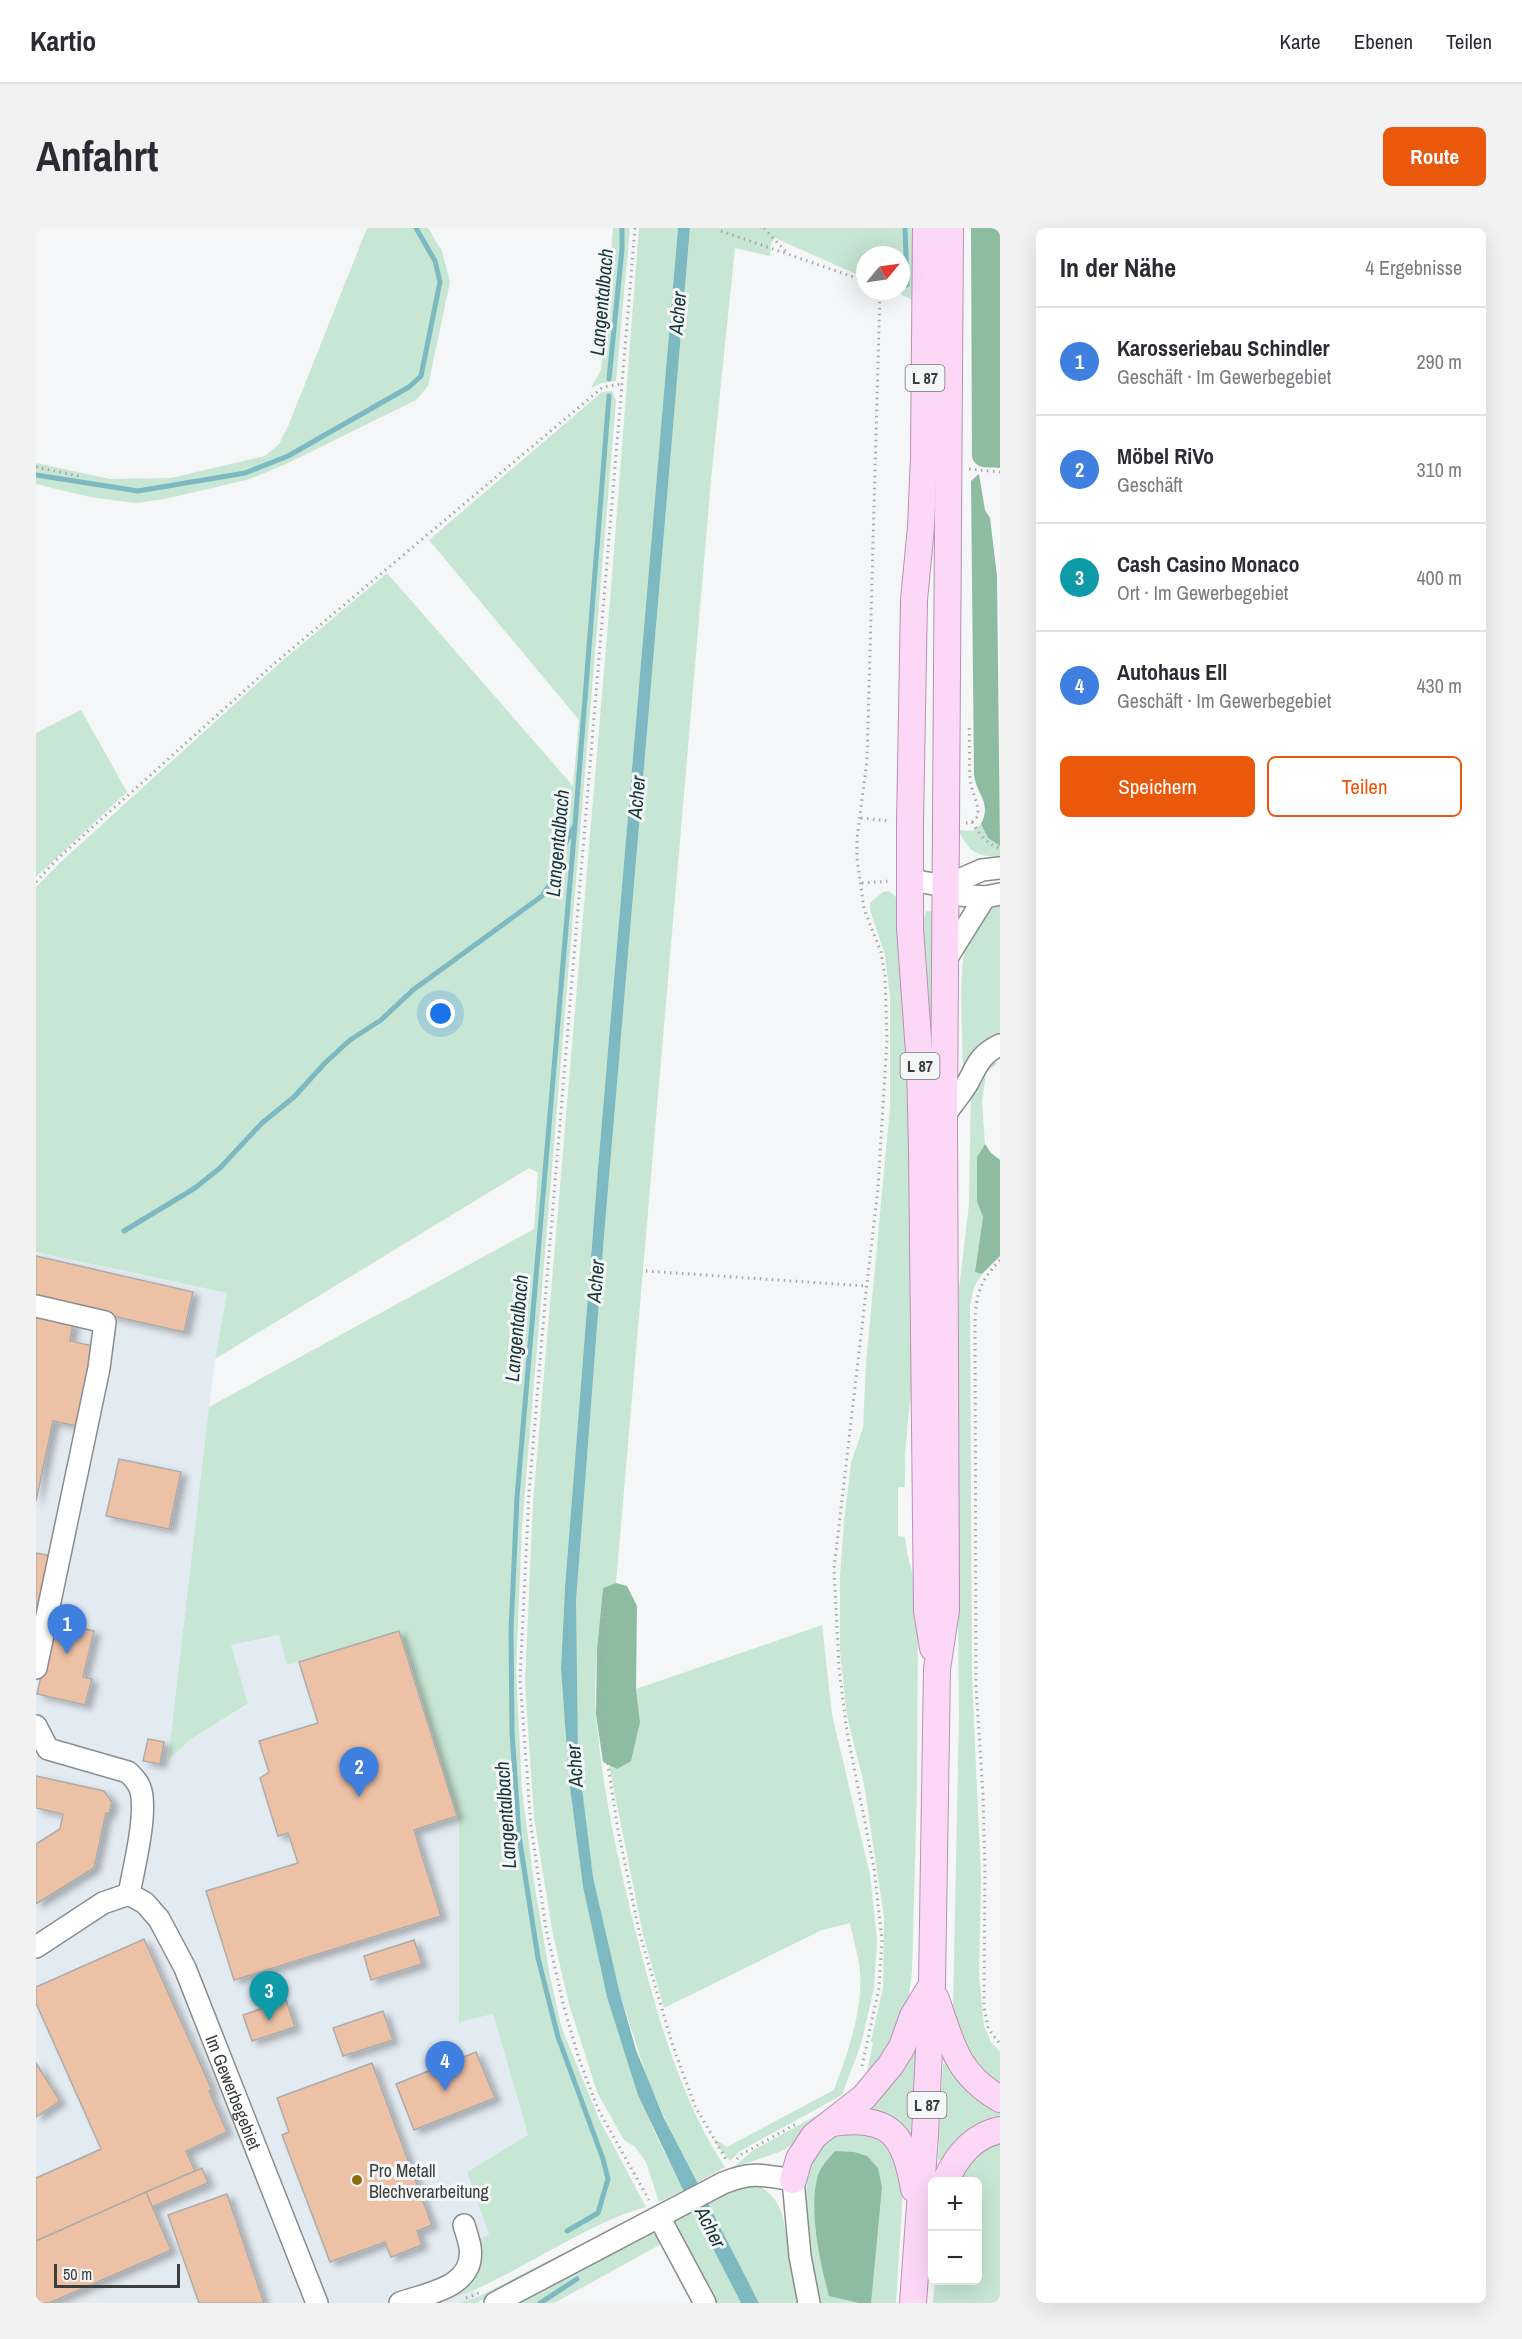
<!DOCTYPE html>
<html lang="de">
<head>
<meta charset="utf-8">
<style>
  :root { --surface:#fff; --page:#f2f2f3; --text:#2b2b33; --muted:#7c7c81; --line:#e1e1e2; --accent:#ea580c }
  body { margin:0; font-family:"Archivo Narrow",sans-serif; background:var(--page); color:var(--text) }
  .controls { position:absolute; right:18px; bottom:18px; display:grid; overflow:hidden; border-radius:9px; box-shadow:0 6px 24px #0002 }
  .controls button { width:54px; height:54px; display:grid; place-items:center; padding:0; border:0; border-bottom:2px solid var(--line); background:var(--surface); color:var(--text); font:30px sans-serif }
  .compass { position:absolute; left:820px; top:18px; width:54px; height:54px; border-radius:50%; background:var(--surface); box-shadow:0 6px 24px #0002; rotate:61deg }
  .scale { position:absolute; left:18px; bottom:15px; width:126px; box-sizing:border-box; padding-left:6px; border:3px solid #3c3d3d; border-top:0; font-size:16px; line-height:21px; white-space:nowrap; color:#3c3d3d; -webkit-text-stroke:4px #f4f6f7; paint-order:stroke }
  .you { position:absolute; left:405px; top:786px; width:21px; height:21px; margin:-15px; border:4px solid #fff; border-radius:50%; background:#1a73e8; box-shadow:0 0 0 9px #1a73e833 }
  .badge { display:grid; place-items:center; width:39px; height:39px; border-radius:50%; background:var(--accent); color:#fff; font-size:20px; font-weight:700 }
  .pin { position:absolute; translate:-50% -50px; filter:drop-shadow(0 2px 3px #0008) }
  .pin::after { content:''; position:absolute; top:32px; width:21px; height:18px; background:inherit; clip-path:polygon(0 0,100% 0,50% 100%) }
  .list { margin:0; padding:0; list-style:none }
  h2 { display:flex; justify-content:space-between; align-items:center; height:78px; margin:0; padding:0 24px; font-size:26px }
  h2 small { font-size:20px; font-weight:400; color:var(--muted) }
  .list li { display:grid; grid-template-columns:39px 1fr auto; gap:18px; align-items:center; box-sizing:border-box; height:108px; padding:0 24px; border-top:2px solid var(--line) }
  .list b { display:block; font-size:22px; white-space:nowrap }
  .list p { margin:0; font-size:20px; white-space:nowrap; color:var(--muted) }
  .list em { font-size:20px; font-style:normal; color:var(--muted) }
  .actions { display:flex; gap:12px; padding:18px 24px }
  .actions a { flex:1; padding:14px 0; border:2px solid var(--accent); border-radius:9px; text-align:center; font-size:21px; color:var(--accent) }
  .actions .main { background:var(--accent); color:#fff }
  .map { position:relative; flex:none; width:964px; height:2075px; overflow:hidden; border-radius:9px }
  header { display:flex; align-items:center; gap:36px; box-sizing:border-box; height:84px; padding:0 30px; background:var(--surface); border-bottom:2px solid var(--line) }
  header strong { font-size:28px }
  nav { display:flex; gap:33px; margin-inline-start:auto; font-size:21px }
  .intro { display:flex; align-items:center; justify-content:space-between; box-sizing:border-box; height:144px; padding:0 36px }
  h1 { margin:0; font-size:42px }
  .button { padding:15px 27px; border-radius:9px; background:var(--accent); color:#fff; font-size:21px; font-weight:700 }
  main { display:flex; gap:36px; padding:0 36px }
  aside { flex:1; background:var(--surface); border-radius:9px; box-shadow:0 6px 24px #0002 }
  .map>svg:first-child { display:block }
  .built { fill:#e3ebf2 }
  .green { fill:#c7e6d3 }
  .forest { fill:#8ebca0 }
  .water { fill:#7db9c1 }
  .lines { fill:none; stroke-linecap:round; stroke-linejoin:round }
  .stream { stroke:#7db9c1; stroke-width:5 }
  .building { fill:#edc1a5; stroke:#adacaa; stroke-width:1.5; filter:url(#shadow) }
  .minor-casing { stroke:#8a8c8d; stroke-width:24 }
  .major-casing { stroke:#b891b1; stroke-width:28 }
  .path { stroke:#a6a7a8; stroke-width:3; stroke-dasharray:1.5 4.5; stroke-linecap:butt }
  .minor { stroke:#fff; stroke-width:21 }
  .major { stroke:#fcd8f6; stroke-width:26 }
  .poi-dot { fill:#8e6c10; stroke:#f4f6f7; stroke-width:2 }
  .labels { text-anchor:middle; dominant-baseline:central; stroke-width:6; stroke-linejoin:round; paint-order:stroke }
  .shield { fill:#f4f6f7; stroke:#737475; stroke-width:1.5 }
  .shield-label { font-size:16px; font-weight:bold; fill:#3c3d3d }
  .street-label { font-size:18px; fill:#3c3d3d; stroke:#f4f6f7 }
  .poi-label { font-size:18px; fill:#3c3d3d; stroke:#f4f6f7; text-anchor:start }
  .water-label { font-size:20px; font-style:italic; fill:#17363a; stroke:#f4f6f7 }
</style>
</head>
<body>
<header>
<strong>Kartio</strong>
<nav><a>Karte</a><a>Ebenen</a><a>Teilen</a></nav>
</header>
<div class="intro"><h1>Anfahrt</h1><a class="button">Route</a></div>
<main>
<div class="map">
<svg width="964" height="2075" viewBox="0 0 964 2075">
  <defs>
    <filter id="shadow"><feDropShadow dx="6" dy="4" stdDeviation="3" flood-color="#0004"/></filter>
  </defs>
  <rect width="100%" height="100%" fill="#f4f6f7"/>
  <path class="built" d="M 0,1024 L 191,1065 L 179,1131 L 132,1531 L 155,1511 L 212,1477 L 195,1417 L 244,1407 L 251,1437 L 364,1402 L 423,1594 L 423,1794 L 457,1786 L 492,1908 L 432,1944 L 453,2006 L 433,2053 L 445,2075 L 0,2075 Z"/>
  <g class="green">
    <path d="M 331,0 L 392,0 L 406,23 L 414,54 L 392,158 L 380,172 L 250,236 L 214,251 L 129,271 L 99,275 L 54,269 L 0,256 L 0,235 L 74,251 L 135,250 L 229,228 L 243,216 L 253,196 Z"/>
    <path d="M 577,0 L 594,0 L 580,153 L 566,155 L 555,160 L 565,142 Z"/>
    <path d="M 603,0 L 642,0 L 562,940 L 529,1359 L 525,1440 L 533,1552 L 547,1659 L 571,1769 L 617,1901 L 647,1962 L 623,1974 L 610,1934 L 599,1919 L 588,1912 L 561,1864 L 533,1776 L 517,1707 L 498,1589 L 489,1456 L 497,1275 L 575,361 Z"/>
    <path d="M 654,0 L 881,0 L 881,74 L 857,63 L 865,63 L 865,27 L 829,27 L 829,50 L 739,10 L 735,15 L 734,28 L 699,20 L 675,252 L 580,1355 L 567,1360 C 563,1402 557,1445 560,1487 C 566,1558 581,1629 598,1697 C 618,1776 643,1871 689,1939 L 660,1955 L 614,1859 L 584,1766 L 557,1649 L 550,1601 L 542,1529 L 539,1450 L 540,1373 L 568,1008 Z"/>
    <path d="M 576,163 L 580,173 L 486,1299 L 480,1442 L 486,1562 L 497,1648 L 513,1743 L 525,1798 L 563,1891 L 610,1979 C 564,1992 524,2018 482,2040 C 451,2056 419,2075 383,2075 L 420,2062 L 441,2013 L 453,2006 L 431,1944 L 492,1907 L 457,1786 L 423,1794 L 423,1594 L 364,1403 L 251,1437 L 243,1407 L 195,1417 L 212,1476 L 155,1511 L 132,1532 L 173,1179 L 498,1001 L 502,945 L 493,940 L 179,1131 L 191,1065 L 0,1024 L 0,659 L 26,633 L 245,434 L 351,345 L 537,558 L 543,492 L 393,312 L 566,164 Z"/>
    <path d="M 45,482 L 91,564 L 0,649 L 0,505 Z"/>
    <path d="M 945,596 L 952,610 L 964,618 L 964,629 C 939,628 934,624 922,602 L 936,603 Z"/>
    <path d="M 853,663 L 862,671 L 875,842 L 877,1141 L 869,1226 L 869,1259 L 862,1259 L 862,1308 L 869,1309 L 871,1324 L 882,1370 L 881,1558 L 876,1743 C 873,1767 871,1794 858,1815 C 850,1829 839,1841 829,1853 L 837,1815 L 835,1813 L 847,1760 L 848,1689 L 828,1556 L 811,1488 L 804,1423 L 804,1349 L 808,1294 L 815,1235 L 827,1200 L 830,1136 L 854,879 L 854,768 L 849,727 L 834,682 L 834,675 L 847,664 Z"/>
    <path d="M 964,674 L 964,810 L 927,846 C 927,816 921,736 932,712 C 939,698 951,682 964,674 Z"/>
    <path d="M 890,683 L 899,684 L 896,839 L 885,701 Z"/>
    <path d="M 952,833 L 962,835 L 950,845 L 946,873 L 949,916 L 941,929 L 941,974 L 947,989 L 939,1044 L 946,1046 L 938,1059 L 934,1077 L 936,1451 L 945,1650 L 943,1746 L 948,1798 L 955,1814 L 964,1824 L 964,1862 L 939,1842 L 917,1782 L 923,1487 L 919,1095 L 933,976 L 935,857 Z"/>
    <path d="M 786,1397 L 796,1487 L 834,1647 L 841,1712 L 838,1760 L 825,1816 L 806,1867 L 704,1923 L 694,1933 L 678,1913 L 680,1912 L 691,1919 L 798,1862 C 811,1826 827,1784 824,1745 C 823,1728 817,1711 814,1695 L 786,1702 L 628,1780 L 607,1706 L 573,1537 L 581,1541 L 604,1494 L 600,1461 Z"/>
    <path d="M 872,1822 L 880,1824 L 875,1906 L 871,1907 L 833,1885 L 832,1876 Z"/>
    <path d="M 914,1835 L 964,1880 L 964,1893 L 911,1932 L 902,1932 L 907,1836 Z"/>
    <path d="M 803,1875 L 759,1915 L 743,1924 L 697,1940 L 716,1923 Z"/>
    <path d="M 815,1899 L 856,1916 L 867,1964 L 860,2075 L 783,2075 L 774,2027 L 770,1982 L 771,1942 L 791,1910 Z"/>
    <path d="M 964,1909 L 964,2075 L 897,2075 L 899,2053 L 942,2052 L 942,1954 L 915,1953 L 922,1941 Z"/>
    <path d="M 717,1956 C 748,1966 748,1996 753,2023 C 756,2041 760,2058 764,2075 L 723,2075 L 671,1975 L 690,1961 Z"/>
    <path d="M 658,1982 L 705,2075 L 674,2075 L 633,2003 L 638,1992 Z"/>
    <path d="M 606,1987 L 440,2075 L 423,2075 L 440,2070 L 582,1997 Z"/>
    <path d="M 616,2005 L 623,2009 L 627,2015 L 518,2075 L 482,2075 Z"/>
  </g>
  <g class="forest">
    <path d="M 935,0 L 964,0 L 964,240 C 952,239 940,242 936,229 Z"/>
    <path d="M 943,246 L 949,282 L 954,290 L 961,348 L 964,618 L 952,610 L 945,596 C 956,574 941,568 938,547 L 935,253 Z"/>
    <path d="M 949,916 L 955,925 L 964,932 L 964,1028 L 946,1046 L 939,1044 L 947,989 L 941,974 L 941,929 Z"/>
    <path d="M 580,1355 L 591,1358 L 601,1378 L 600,1461 L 604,1494 L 595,1533 L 581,1541 L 567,1534 L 560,1486 L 561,1421 L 567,1360 Z"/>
    <path d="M 799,1923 L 818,1924 L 831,1928 L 842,1940 L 846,1959 L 835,2075 L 823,2075 L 793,2068 C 784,2035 773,1984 781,1951 C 783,1940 792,1931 799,1923 Z"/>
  </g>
  <path class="water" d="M 642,0 L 654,0 L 568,1008 L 540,1373 L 542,1529 L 557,1649 L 584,1766 L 600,1822 L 627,1888 L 723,2075 L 705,2075 L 647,1962 L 602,1867 L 571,1769 L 547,1659 L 533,1552 L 525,1440 L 529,1359 L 562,940 Z"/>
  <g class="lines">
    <g class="stream">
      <path d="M 869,0 L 871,57"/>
      <path d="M 573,151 L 586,21 L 586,0"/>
      <path d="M 0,247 L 102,263 L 209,245 L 252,228 L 373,159 L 385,148 L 404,54 L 399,33 L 380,0"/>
      <path d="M 88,1003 L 159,960 L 184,940 L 226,895 L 258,869 L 289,835 L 314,812 L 345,792 L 377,762 L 506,668 L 519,648 L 528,619 L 537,600"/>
      <path d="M 531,2003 L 562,1985 L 572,1951 L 567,1931 L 522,1809 L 502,1730 L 483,1608 L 476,1504 L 475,1402 L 481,1269 L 539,596 L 573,168"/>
      <path d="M 504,2075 L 541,2051"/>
    </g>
  </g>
  <g class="building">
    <path d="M 0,1028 L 157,1064 L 148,1104 L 0,1071 Z"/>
    <path d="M 0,1088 L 37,1095 L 34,1113 L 57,1118 L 40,1198 L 17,1193 L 0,1273 Z"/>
    <path d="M 83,1231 L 145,1244 L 133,1301 L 70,1288 Z"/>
    <path d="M 0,1325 L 16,1328 L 0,1398 Z"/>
    <path d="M 17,1394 L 58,1403 L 47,1449 L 56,1451 L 49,1477 L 1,1466 Z"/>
    <path d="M 363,1403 L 421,1588 L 378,1602 L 405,1688 L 198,1752 L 170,1663 L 262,1635 L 252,1605 L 242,1608 L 224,1550 L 233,1544 L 223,1513 L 282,1495 L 263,1434 Z"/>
    <path d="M 112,1511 L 128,1514 L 124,1536 L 107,1533 Z"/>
    <path d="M 0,1548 L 68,1563 L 76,1574 L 73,1586 L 70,1585 L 58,1640 L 0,1676 L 0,1616 L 24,1601 L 27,1586 L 0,1580 Z"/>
    <path d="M 108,1711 L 176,1862 L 173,1863 L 191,1904 L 150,1923 L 159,1943 L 0,2013 L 0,1950 L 65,1921 L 0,1775 L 0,1759 Z"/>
    <path d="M 378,1712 L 386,1736 L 335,1752 L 328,1728 Z"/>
    <path d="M 250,1772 L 259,1799 L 216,1813 L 207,1787 Z"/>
    <path d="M 347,1783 L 357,1812 L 307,1828 L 297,1800 Z"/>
    <path d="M 440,1824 L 459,1870 L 378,1902 L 360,1856 Z"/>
    <path d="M 0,1835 L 24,1873 L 0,1889 Z"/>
    <path d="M 336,1835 L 396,1997 L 381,2003 L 386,2017 L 355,2029 L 349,2014 L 294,2034 L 246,1907 L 253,1904 L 241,1870 Z"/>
    <path d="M 166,1940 L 172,1955 L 116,1979 L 110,1964 Z"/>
    <path d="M 110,1964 L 135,2022 L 13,2075 L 0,2075 L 0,2013 Z"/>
    <path d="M 191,1966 L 228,2075 L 163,2075 L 132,1987 Z"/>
  </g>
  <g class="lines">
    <defs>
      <g id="minor">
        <path d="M 875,652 L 909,658 L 922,667 L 949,669 L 964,666"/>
        <path d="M 909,658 L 946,642 L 964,640"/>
        <path d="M 909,733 L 949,669"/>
        <path d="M 908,888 C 915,878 924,867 931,856 C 941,838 943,827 964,817"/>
        <path d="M 0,1078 L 69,1094 L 63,1140 L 0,1440"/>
        <path id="s1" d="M 0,1498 L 12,1521 L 92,1544 C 98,1550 103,1555 105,1563 C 111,1588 98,1639 93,1666 L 109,1675 L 123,1691 L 149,1740 L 281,2075"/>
        <path d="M 0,1719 L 67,1675 L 93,1666"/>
        <path d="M 623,1989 L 669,2075"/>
        <path d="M 364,2075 C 392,2065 440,2059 434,2019 C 433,2012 430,2004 428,1997"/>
        <path d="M 459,2075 L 687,1955 C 716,1943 727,1947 757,1952 L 764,2028 L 773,2075"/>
      </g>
      <g id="major">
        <path d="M 890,0 L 888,228 L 885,299 L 878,372 L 874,596 L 874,700 L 884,838 L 886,920 L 891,1383 L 897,1420"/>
        <path d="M 900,1771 C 916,1817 920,1845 964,1871"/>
        <path d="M 796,1895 C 854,1887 869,1906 878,1961"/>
        <path d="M 757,1952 L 763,1931 L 778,1908 L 828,1869 L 854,1838 L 866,1819 L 877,1788 L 894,1760"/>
        <path d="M 909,1954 C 920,1929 936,1908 964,1902"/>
        <path d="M 877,2075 L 889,1907 L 896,1757 L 901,1441 L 910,1382 L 908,888 L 914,0"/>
      </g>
    </defs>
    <use href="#minor" class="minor-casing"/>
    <use href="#major" class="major-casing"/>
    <g class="path">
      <path d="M 599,0 L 493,1265 L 484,1452 L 495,1598 L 510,1701 L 528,1779 L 543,1831 L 562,1881 L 613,1972"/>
      <path d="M 728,0 L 750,24"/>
      <path d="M 685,3 L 829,53"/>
      <path d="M 0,239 L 47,249"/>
      <path d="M 933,241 L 964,244"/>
      <path d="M 825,590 L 855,593"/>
      <path d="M 936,594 C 944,606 950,616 964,620"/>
      <path d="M 930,595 L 936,594 L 942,588 C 943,574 935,564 934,550 C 933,533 934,515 933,497"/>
      <path d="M 0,654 L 20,632 L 239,435 L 567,159 L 585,156"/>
      <path d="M 826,655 L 855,653"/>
      <path d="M 964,1032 C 944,1053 940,1066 939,1094 L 940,1458 L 947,1567 L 949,1640 L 948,1779 L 952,1800 L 964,1816"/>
      <path d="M 610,1043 L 830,1058"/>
      <path d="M 571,1362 L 566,1414 L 564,1486 L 582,1602 L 603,1703 L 637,1818 L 659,1878 L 691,1933"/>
      <path d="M 826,1838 L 843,1760 L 846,1712 L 838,1640 L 811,1504 L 803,1440 L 798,1341 L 842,960 L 851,812 L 849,748 L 845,724 L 828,681 L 821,630 L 821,611 L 831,532 L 844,63"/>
      <path d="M 701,1931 L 706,1926 L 760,1896"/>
      <path d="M 430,2070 L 443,2065"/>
    </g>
    <use href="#minor" class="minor"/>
    <use href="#major" class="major"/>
  </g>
  <circle class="poi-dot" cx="321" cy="1952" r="6"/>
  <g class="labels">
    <g class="shield">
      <rect x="869.5" y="137" width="39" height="26" rx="4.5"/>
      <rect x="864.5" y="825" width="39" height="26" rx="4.5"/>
      <rect x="871.5" y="1864" width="39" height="26" rx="4.5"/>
    </g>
    <g class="shield-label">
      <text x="889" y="150">L 87</text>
      <text x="884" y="838">L 87</text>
      <text x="891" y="1877">L 87</text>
    </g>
    <g class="street-label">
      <text stroke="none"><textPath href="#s1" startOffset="465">Im Gewerbegebiet</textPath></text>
    </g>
    <g class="poi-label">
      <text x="333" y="1942">Pro Metall<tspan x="333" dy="21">Blechverarbeitung</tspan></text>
    </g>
    <g class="water-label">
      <text transform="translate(565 74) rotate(-85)">Langentalbach</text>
      <text transform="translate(641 85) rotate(-85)">Acher</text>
      <text transform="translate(600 569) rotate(-85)">Acher</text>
      <text transform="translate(521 615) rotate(-85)">Langentalbach</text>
      <text transform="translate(559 1053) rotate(-85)">Acher</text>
      <text transform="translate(480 1100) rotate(-85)">Langentalbach</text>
      <text transform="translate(538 1538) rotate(-94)">Acher</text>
      <text transform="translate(469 1587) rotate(-94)">Langentalbach</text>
      <text transform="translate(675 1999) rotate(63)">Acher</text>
    </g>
  </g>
</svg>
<div class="controls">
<button>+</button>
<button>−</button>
</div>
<svg class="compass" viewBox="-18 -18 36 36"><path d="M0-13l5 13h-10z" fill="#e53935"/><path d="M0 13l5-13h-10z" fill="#7c7c81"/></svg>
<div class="scale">50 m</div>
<div class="you"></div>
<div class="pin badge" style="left:31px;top:1426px;background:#3f7fe0">1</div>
<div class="pin badge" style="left:323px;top:1569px;background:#3f7fe0">2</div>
<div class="pin badge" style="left:233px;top:1793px;background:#0f9aa8">3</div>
<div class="pin badge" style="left:409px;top:1863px;background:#3f7fe0">4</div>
</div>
<aside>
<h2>In der Nähe<small>4 Ergebnisse</small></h2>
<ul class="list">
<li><span class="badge" style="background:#3f7fe0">1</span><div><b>Karosseriebau Schindler</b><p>Geschäft · Im Gewerbegebiet</p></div><em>290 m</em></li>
<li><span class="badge" style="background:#3f7fe0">2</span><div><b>Möbel RiVo</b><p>Geschäft</p></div><em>310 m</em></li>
<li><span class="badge" style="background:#0f9aa8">3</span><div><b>Cash Casino Monaco</b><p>Ort · Im Gewerbegebiet</p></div><em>400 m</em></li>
<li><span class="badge" style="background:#3f7fe0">4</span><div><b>Autohaus Ell</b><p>Geschäft · Im Gewerbegebiet</p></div><em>430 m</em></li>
</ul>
<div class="actions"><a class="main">Speichern</a><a>Teilen</a></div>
</aside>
</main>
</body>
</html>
